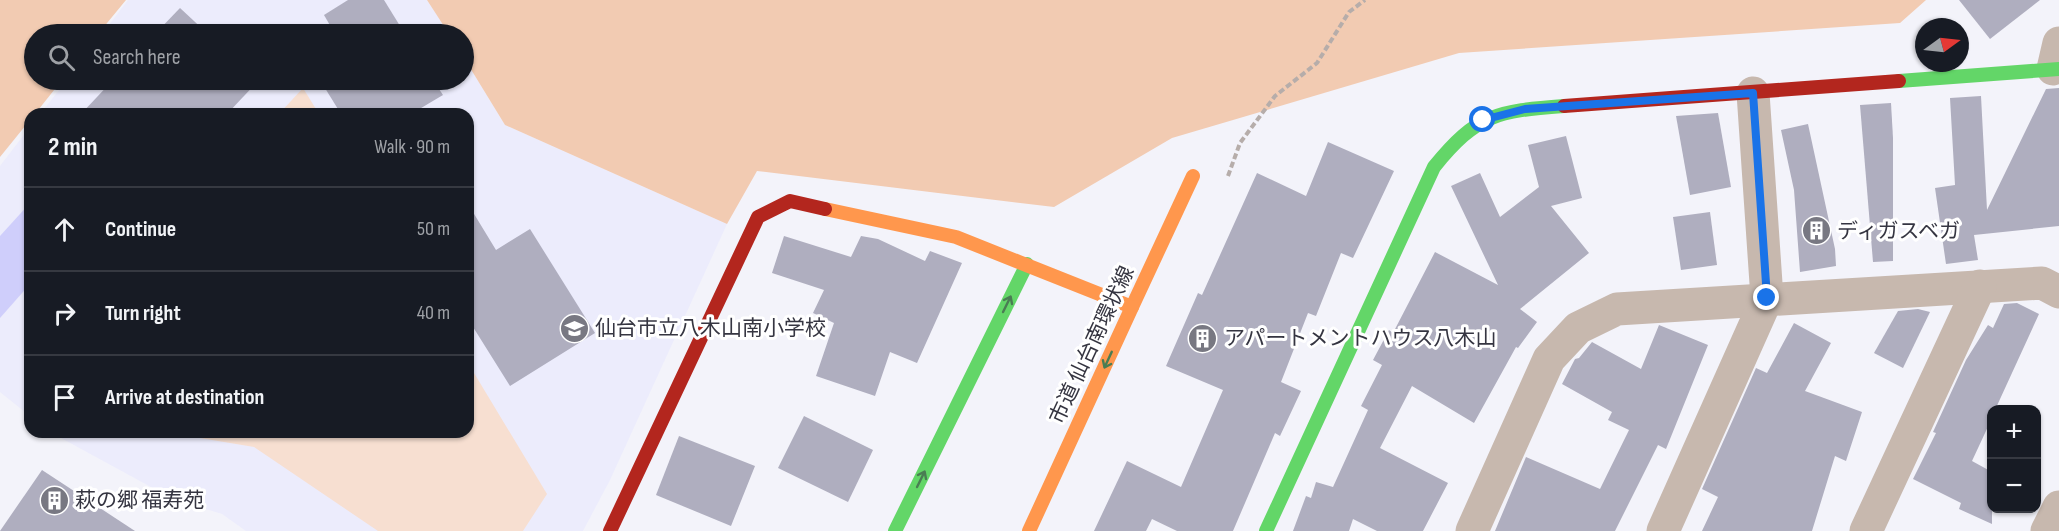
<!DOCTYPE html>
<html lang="en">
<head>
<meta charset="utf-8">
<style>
  :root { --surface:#171b24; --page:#242831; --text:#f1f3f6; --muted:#9ea1a6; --line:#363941 }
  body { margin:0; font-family:"Sofia Sans Condensed","Noto Sans JP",sans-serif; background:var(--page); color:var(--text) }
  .controls { position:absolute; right:18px; bottom:18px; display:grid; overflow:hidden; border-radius:12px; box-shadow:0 2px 4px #0004 }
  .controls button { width:54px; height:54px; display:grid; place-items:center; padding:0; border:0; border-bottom:2px solid var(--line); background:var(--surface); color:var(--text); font:30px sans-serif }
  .compass { position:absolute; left:1915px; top:18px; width:54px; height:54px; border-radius:50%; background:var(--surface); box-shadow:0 2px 4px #0004; rotate:75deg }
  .stop { position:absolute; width:18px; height:18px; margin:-14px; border:4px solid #1a73e8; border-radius:50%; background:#fff }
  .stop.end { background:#1a73e8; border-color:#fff; box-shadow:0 2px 6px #0008 }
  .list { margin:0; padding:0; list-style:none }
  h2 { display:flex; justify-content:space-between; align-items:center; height:78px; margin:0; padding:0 24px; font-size:26px }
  h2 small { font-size:20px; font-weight:400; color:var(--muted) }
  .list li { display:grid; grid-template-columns:39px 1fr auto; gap:18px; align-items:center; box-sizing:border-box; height:84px; padding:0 24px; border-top:2px solid var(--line) }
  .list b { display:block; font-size:22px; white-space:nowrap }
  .list em { font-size:20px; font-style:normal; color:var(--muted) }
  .icon { flex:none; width:33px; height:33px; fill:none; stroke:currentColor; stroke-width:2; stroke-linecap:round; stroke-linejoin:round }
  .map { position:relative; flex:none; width:2059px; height:531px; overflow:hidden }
  .search { position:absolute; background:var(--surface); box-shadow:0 2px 4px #0004; left:24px; top:24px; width:450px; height:66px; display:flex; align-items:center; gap:15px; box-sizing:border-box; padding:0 21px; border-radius:33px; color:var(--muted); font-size:22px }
  .panel { position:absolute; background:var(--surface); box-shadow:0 2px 4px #0004; left:24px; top:108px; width:450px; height:330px; border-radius:18px }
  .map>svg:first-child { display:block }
  .built { fill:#ececfc }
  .green { fill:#f7dfd1 }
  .forest { fill:#f2cbb2 }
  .water { fill:#cfcefb }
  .building { fill:#afaebf }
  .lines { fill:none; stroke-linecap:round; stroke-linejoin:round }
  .path { stroke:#b6adaa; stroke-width:4; stroke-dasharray:6 3; stroke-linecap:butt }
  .street { stroke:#c7b8ae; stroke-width:33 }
  .fast { stroke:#63d668; stroke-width:14 }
  .slow { stroke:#ff974d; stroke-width:14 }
  .jam { stroke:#b3261e; stroke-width:14 }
  .oneway { stroke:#4a7d53 }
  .route { stroke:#1a73e8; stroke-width:8 }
  .labels { text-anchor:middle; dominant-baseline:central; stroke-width:6; stroke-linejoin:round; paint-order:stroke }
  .poi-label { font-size:21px; fill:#353541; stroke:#fff; text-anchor:start }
  .street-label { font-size:21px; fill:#353541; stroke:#fff }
</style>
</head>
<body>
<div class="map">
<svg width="2059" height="531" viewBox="0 0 2059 531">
  <rect width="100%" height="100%" fill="#f3f3fa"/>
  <g class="built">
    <path d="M 128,0 L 427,0 L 449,34 L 102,34 Z"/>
    <path d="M 464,58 L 505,125 L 727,224 L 610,480 L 583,531 L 246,531 L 222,514 L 173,499 L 50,432 L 468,432 L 468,114 L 40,114 L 67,80 L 464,80 Z"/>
    <path d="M 30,127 L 30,416 L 0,392 L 0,166 Z"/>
  </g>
  <g class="green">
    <path d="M 303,88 L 319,114 L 279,114 Z"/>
    <path d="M 468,363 L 547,494 L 523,531 L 378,531 L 254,447 L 200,438 L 196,432 L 468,432 Z"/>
  </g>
  <g class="forest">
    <path d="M 0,0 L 126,0 L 98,34 L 34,34 L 34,80 L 62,80 L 35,114 L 30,114 L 30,120 L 0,157 Z"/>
    <path d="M 427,0 L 1926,0 L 1900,23 L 1459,53 L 1172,138 L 1054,207 L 757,171 L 727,224 L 505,125 L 464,58 L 464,34 L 449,34 Z"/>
  </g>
  <path class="water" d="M 30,203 L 30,284 L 0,318 L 0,236 Z"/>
  <g class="building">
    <path d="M 348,0 L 384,0 L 405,34 L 335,34 L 324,15 Z"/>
    <path d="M 1959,0 L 2040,0 L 1990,39 Z"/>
    <path d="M 180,8 L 208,34 L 155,34 Z"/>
    <path d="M 113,80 L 257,80 L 258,81 L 227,114 L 81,114 Z"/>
    <path d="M 320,80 L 433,80 L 443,95 L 411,114 L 341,114 Z"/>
    <path d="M 2059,88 L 2059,226 L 1974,235 L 1978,260 L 1946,264 L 1935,188 L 1955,185 L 1950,98 L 1981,96 L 1987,210 L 2046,89 Z"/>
    <path d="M 1891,103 L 1893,138 L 1893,261 L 1873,262 L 1860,105 Z"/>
    <path d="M 1718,113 L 1731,187 L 1690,195 L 1676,116 Z"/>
    <path d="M 1808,124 L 1835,249 L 1836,266 L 1800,272 L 1794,190 L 1781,130 Z"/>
    <path d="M 1566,136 L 1582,198 L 1551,206 L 1589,253 L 1520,309 L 1537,322 L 1518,348 L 1516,347 L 1474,423 L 1412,386 L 1380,448 L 1448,483 L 1423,531 L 1377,531 L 1353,519 L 1349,531 L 1293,531 L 1306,496 L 1311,498 L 1316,482 L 1333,487 L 1368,410 L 1361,406 L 1382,365 L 1373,360 L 1389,330 L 1393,333 L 1435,252 L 1498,285 L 1451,186 L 1480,173 L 1500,217 L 1539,187 L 1528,145 Z"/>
    <path d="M 1328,142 L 1394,171 L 1353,258 L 1341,253 L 1316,316 L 1308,313 L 1281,382 L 1301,391 L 1280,436 L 1275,433 L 1233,531 L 1177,531 L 1152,519 L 1146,531 L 1094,531 L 1127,461 L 1181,487 L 1223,390 L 1166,366 L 1198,293 L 1202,295 L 1257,173 L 1306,196 Z"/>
    <path d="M 468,204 L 496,250 L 530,229 L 595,333 L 510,386 L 468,319 Z"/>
    <path d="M 1710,212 L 1717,265 L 1681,270 L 1673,217 Z"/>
    <path d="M 784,236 L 851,257 L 861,236 L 878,239 L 925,261 L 930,251 L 962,263 L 917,363 L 890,352 L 875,396 L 816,376 L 834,323 L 813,313 L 824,290 L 772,273 Z"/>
    <path d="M 2017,303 L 2039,314 L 1995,410 L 1992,410 L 1992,418 L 1972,461 L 1992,472 L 1992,524 L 1959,509 L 1961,503 L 1913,479 L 1936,433 L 1933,432 L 1966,360 L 1988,325 L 1993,328 L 2004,304 Z"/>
    <path d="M 1918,309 L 1930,312 L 1903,368 L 1874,353 L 1898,311 Z"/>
    <path d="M 1794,323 L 1831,343 L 1805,391 L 1862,412 L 1846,461 L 1835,456 L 1812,531 L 1702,531 L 1718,497 L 1702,489 L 1756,368 L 1767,373 Z"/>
    <path d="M 1659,325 L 1708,345 L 1666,449 L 1658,445 L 1615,531 L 1495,531 L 1526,457 L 1600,489 L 1629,430 L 1608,420 L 1612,412 L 1562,384 L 1575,359 L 1579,358 L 1592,342 L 1641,369 Z"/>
    <path d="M 804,416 L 873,450 L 848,502 L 778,468 Z"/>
    <path d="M 679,436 L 755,466 L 731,526 L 656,495 Z"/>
    <path d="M 42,470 L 135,531 L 0,531 Z"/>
  </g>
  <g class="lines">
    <path class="path" d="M 1228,176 L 1240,143 L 1275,96 L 1317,63 L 1349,12 L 1365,0"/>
    <g class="street">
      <path d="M 2053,69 L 2059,43"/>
      <path d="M 1472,531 L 1549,359 L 1578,328 L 1617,309 L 2042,283 L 2059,292"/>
      <path d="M 1663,531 L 1767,298 L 1753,93"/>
      <path d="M 1866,531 L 1980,286"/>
      <path d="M 2047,531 L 2059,507"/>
    </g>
    <g class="fast">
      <path d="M 1899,81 L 2059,69"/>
      <path d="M 895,531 L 1027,264"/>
      <path d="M 1266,531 L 1434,167 C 1477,114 1497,111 1564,106"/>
    </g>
    <g class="slow">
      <path d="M 825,209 L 956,237 L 1132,307 L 1193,176"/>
      <path d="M 1029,531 L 1132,307"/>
    </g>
    <g class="jam">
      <path d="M 1564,106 L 1899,81"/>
      <path d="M 610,531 L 758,217 L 790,201 L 825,209"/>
    </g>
  </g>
  <defs><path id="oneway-shaft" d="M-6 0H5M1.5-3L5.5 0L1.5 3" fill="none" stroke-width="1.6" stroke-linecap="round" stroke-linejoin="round" transform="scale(1.5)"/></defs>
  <g class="oneway">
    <use href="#oneway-shaft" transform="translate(1007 304) rotate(-64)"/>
    <use href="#oneway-shaft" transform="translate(1108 360) rotate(115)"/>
    <use href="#oneway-shaft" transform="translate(921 479) rotate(-64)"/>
  </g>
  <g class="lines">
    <path class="route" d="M 1483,120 L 1525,109 L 1753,93 L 1767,298"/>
  </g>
  <defs>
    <symbol id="building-disc" viewBox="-11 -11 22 22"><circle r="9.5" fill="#787882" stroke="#fff"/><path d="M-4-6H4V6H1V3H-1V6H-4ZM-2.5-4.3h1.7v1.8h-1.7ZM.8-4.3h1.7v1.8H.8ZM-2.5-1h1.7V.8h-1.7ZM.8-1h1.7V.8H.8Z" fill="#fff"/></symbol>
    <symbol id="school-disc" viewBox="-11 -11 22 22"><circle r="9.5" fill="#787882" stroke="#fff"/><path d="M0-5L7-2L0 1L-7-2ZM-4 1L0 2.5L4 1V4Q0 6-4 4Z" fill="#fff"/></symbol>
  </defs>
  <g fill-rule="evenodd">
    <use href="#building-disc" x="1800" y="214" width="33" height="33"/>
    <use href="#school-disc" x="558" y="312" width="33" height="33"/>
    <use href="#building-disc" x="1186" y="322" width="33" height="33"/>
    <use href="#building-disc" x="38" y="484" width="33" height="33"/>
  </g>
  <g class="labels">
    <g class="poi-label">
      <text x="1837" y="231">ディガスベガ</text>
      <text x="595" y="328">仙台市立八木山南小学校</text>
      <text x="1224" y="338">アパートメントハウス八木山</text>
      <text x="75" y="500">萩の郷 福寿苑</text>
    </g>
    <g class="street-label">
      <text transform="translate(1092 345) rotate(-65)">市道 仙台南環状線</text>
    </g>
  </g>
</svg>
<div class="controls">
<button>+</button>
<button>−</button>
</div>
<svg class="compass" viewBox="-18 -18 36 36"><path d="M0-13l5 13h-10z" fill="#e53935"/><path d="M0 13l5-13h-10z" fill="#9ea1a6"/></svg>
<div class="stop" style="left:1483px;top:120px"></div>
<div class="stop end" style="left:1767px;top:298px"></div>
<div class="search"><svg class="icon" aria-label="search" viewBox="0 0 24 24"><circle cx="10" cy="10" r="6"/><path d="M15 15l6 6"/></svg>Search here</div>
<section class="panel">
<h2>2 min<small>Walk · 90 m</small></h2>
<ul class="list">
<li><svg class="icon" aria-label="ahead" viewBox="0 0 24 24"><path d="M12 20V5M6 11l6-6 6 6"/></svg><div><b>Continue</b></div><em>50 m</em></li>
<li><svg class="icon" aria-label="right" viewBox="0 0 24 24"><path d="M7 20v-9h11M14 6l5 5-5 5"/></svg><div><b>Turn right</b></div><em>40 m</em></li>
<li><svg class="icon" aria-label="arrive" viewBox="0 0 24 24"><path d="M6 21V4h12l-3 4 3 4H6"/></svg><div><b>Arrive at destination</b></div></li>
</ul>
</section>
</div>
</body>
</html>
